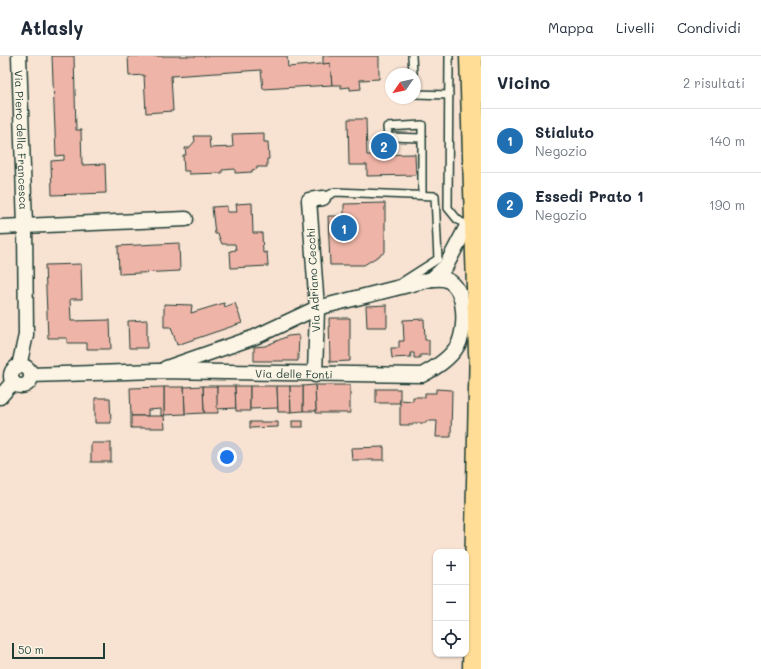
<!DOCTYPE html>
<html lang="it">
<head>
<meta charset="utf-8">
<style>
  :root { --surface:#fff; --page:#f2f2f3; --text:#1f2937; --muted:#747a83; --line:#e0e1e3; --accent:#1f6fb2 }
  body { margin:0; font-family:Mali,sans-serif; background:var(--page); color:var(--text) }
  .controls { position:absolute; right:12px; bottom:12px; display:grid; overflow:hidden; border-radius:8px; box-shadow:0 1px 3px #0004 }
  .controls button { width:36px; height:36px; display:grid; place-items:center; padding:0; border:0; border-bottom:1px solid var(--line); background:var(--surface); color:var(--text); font:20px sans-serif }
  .compass { position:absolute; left:385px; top:12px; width:36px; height:36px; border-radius:50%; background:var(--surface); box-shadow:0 1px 3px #0004; rotate:236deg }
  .scale { position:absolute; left:12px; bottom:10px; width:93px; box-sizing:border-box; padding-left:4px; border:2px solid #1f3d34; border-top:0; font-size:11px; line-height:14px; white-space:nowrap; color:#1f3d34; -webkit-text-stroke:3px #fcf5e5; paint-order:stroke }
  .you { position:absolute; left:227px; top:401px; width:14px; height:14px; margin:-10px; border:3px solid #fff; border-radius:50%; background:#1a73e8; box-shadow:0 0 0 6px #1a73e833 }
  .badge { display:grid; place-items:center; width:26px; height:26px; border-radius:50%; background:var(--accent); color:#fff; font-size:13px; font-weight:700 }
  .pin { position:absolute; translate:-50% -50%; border:2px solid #fff; box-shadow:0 1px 4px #0006 }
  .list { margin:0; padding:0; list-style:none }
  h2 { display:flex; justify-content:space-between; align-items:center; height:52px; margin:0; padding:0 16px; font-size:17px }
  h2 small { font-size:13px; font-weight:400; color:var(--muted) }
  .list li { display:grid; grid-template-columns:26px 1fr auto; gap:12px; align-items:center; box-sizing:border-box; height:64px; padding:0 16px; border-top:1px solid var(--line) }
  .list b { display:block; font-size:15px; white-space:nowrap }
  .list p { margin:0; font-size:13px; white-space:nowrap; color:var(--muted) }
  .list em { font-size:13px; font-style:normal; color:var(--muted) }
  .icon { flex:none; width:22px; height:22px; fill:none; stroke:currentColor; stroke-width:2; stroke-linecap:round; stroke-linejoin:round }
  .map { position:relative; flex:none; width:481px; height:613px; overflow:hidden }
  header { display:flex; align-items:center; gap:24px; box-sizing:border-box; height:56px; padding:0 20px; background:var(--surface); border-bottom:1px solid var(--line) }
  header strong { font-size:19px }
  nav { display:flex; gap:22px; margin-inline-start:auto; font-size:14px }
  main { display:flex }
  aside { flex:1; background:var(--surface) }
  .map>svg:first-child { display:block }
  .building { fill:#eeb4a7; stroke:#1f3d34 }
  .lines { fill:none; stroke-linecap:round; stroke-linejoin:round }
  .lane-casing { stroke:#1f3d34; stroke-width:10 }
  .street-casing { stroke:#1f3d34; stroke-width:17 }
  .highway-casing { stroke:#1f3d34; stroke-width:25 }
  .lane { stroke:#fcf5e5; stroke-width:7 }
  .street { stroke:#fcf5e5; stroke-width:14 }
  .highway { stroke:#ffdd96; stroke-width:22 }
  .labels { text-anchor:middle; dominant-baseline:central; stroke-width:3; stroke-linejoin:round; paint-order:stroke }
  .street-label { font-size:11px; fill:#1f3d34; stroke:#fcf5e5 }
</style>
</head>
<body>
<header>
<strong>Atlasly</strong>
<nav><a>Mappa</a><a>Livelli</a><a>Condividi</a></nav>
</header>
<main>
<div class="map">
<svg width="481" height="613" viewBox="0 0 481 613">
  <rect width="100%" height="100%" fill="#f8e2d2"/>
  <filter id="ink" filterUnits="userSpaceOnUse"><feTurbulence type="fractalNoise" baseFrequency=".025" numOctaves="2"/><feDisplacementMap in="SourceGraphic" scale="8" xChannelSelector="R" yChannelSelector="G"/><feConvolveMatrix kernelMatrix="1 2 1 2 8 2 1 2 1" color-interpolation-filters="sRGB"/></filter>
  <g filter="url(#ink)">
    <g class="building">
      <path d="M 52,0 L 74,0 L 76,74 L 81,74 L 82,109 L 105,108 L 106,137 L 52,139 L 51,105 L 64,104 L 64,99 L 56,100 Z"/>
      <path d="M 128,0 L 287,0 L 288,11 L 330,7 L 332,29 L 263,33 L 261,14 L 171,20 L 173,55 L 146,57 L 144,19 L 129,20 Z"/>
      <path d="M 323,0 L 379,0 L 379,23 L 360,24 L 361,33 L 350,34 L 350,31 L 341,32 L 341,29 L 332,29 L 330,7 L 323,8 Z"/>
      <path d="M 348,63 L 366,63 L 367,99 L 415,98 L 416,119 L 367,120 L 367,109 L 349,109 Z"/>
      <path d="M 264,77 L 264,86 L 268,86 L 269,103 L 267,103 L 267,111 L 257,111 L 257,113 L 252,114 L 252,116 L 235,117 L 235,113 L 222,114 L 222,117 L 189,118 L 189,115 L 184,115 L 183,99 L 186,99 L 185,92 L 189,92 L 195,85 L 194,80 L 209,80 L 210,92 L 233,91 L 232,78 Z"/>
      <path d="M 252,147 L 253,177 L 262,177 L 263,197 L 267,196 L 268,210 L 231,212 L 230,195 L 236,194 L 235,188 L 222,188 L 218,178 L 215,178 L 212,151 L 227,150 L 227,156 L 237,156 L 236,148 Z"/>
      <path d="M 385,147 L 385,196 L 364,209 L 330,209 L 328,160 L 344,160 L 344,148 Z"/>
      <path d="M 179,187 L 180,215 L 119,218 L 118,190 Z"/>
      <path d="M 81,208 L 82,243 L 70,243 L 71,265 L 110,264 L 111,293 L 87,293 L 87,287 L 67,287 L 67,282 L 48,282 L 45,209 Z"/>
      <path d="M 224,247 L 225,251 L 235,247 L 242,267 L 177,289 L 171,271 L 164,271 L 164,248 L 192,249 L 191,257 Z"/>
      <path d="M 387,249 L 387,271 L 367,271 L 366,250 Z"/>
      <path d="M 329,262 L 350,262 L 350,305 L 330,306 Z"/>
      <path d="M 424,263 L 425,284 L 429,284 L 429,299 L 420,299 L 420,302 L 414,302 L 414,297 L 410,297 L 411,301 L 392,302 L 391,292 L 399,292 L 399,285 L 404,285 L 403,264 Z"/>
      <path d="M 147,264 L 147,292 L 129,292 L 128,265 Z"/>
      <path d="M 299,279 L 298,305 L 254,305 L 254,291 L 265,290 L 288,280 Z"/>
      <path d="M 315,329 L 350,329 L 350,357 L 316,357 Z"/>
      <path d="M 315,329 L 316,355 L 303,355 L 303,330 Z"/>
      <path d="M 203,330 L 217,330 L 218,357 L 204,357 Z"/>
      <path d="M 203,330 L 204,357 L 185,358 L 184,331 Z"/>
      <path d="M 217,330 L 235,330 L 236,352 L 217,353 Z"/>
      <path d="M 235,330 L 250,330 L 250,355 L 236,355 Z"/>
      <path d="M 250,330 L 277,330 L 278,352 L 250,353 Z"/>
      <path d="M 277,330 L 290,330 L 291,356 L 278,356 Z"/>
      <path d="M 290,330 L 303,330 L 303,355 L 291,356 Z"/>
      <path d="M 164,331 L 184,331 L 185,358 L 164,359 Z"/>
      <path d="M 164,331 L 164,360 L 161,360 L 161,353 L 148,354 L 148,360 L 131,360 L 130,332 Z"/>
      <rect x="376" y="333" width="24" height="14"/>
      <path d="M 436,333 L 452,334 L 451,381 L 436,381 L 437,365 L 426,365 L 426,367 L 413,367 L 413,369 L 400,369 L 400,344 L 413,345 L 413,341 L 425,341 L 425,337 L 436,337 Z"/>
      <path d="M 95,342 L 110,342 L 111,367 L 95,367 Z"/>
      <path d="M 131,360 L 164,360 L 165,372 L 131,372 Z"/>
      <rect x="292" y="365" width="11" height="6"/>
      <path d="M 250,366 L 278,366 L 278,371 L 250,372 Z"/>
      <rect x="91" y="387" width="20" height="19"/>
      <path d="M 384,391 L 384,404 L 352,404 L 351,392 Z"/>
    </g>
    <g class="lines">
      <defs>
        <g id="lane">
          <path d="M 412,0 L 413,18"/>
          <path d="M 449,0 L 448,152 L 457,163 L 467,170"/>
          <path d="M 415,38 L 449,39"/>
          <path d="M 422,82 L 388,81 L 387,71 L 422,69 L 422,138"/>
          <path d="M 323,142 L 335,136 L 435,140 L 438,203 L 402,226"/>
        </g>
        <g id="street">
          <path id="s1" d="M 19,0 L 25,169 L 26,279 L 19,310"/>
          <path d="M 0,171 L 186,163"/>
          <circle cx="21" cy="320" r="10"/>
          <path d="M 166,312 L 255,281 L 317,252 L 432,223 L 446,210 L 467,170 L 477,167"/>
          <path id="s2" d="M 31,319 L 157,315 L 422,319 C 435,312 450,303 458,289 C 466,273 467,233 447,224 C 443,222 436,223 432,223"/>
          <path d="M 315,319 L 317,252 L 309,144 L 323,142"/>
          <path d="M 0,341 L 13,326"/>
        </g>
        <g id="highway">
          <path d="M 471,0 L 480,297"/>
          <path d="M 474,613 L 481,288"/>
        </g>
      </defs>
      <use href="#lane" class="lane-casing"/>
      <use href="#street" class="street-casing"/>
      <use href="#highway" class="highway-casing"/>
      <use href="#lane" class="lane"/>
      <use href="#street" class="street"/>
      <use href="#highway" class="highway"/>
    </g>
  </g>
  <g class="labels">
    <g class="street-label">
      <text stroke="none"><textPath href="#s1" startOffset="84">Via Piero della Francesca</textPath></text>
      <text transform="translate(313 224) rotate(-93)">Via Adriano Cecchi</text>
      <text stroke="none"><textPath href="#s2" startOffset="263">Via delle Fonti</textPath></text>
    </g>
  </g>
</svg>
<div class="controls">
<button>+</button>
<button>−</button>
<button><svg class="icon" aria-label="locate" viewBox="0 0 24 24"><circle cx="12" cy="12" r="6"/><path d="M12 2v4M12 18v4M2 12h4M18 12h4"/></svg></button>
</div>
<svg class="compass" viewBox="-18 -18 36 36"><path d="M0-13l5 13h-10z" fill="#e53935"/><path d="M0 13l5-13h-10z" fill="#747a83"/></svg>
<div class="scale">50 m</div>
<div class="you"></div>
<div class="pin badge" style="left:344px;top:172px">1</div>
<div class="pin badge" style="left:384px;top:90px">2</div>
</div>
<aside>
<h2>Vicino<small>2 risultati</small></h2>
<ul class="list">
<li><span class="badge">1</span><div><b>Stialuto</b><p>Negozio</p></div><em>140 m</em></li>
<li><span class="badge">2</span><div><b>Essedi Prato 1</b><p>Negozio</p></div><em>190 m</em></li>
</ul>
</aside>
</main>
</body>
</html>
